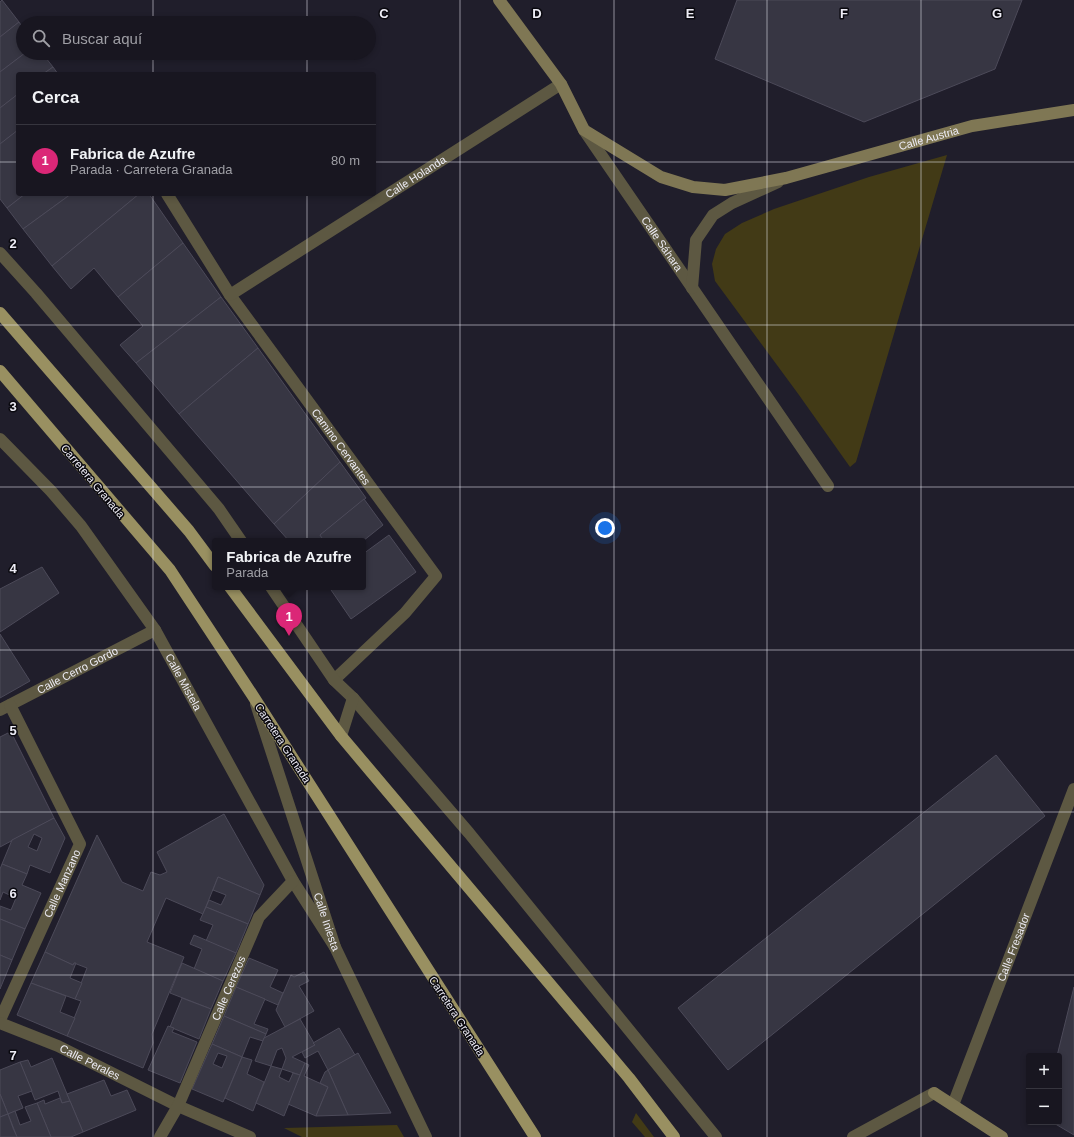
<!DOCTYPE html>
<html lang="es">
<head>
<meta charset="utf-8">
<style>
  :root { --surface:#181620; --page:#25232d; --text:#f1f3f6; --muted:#9f9fa5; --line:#36353e; --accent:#db2777 }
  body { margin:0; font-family:Arial,sans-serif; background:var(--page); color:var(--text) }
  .controls { position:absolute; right:12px; bottom:12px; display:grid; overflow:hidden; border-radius:4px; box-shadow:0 2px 6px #0003 }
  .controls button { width:36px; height:36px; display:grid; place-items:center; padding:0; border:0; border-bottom:1px solid var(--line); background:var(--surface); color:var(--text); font:20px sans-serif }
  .you { position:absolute; left:605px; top:528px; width:14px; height:14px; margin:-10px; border:3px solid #fff; border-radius:50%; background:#1a73e8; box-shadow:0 0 0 6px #1a73e833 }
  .badge { display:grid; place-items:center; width:26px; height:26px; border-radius:50%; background:var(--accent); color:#fff; font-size:13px; font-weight:700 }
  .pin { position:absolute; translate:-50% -33px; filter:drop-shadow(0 1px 2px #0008) }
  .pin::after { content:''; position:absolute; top:21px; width:14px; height:12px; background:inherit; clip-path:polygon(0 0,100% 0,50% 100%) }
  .popup { position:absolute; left:212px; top:538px; width:154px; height:52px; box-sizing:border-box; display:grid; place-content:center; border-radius:4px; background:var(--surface); filter:drop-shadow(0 1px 3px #0005); font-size:13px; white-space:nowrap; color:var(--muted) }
  .popup b { font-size:15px; color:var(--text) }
  .popup::after { content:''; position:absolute; left:50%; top:100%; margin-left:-8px; border:8px solid transparent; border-top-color:var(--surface) }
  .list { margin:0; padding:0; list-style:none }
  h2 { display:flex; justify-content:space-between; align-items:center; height:52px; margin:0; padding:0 16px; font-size:17px }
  h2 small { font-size:13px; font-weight:400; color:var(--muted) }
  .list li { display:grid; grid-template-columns:26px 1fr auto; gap:12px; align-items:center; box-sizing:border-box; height:72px; padding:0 16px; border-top:1px solid var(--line) }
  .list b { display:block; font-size:15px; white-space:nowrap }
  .list p { margin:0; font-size:13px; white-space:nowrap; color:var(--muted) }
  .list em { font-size:13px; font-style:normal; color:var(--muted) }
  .icon { flex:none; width:22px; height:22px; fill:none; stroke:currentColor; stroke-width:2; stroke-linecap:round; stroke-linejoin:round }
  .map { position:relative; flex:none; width:1074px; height:1137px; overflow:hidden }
  .search { position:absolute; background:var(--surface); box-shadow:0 2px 6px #0003; left:16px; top:16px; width:360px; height:44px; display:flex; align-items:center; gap:10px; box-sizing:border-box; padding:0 14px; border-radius:22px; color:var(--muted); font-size:15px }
  .panel { position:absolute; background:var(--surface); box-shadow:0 2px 6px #0003; left:16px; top:72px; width:360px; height:124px; border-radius:4px }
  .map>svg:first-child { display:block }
  .green { fill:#423a16 }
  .building { fill:#373643; stroke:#4c4a59; fill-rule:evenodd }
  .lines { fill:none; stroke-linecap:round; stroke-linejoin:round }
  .street { stroke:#5d5842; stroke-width:12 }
  .secondary { stroke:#7f7754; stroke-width:12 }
  .primary { stroke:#999061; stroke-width:12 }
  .grid { fill:none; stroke:#edecf5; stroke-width:1; stroke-opacity:0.55 }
  .labels { text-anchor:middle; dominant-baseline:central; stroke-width:3; stroke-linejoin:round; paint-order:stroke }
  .street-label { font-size:11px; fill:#edecf5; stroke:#0a090f }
  .grid-label { font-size:13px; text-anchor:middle; font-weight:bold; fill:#edecf5; stroke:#0a090f; stroke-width:3; stroke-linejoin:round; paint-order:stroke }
</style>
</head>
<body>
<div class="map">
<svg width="1074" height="1137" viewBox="0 0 1074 1137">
  <rect width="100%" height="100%" fill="#201e2b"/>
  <g class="green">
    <path d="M 947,155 L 856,462 L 850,467 L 799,395 L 715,281 L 712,264 L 716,249 L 725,234 L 742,223 L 774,209 L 869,177 Z"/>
    <path d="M 636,1113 L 654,1137 L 645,1137 L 632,1122 Z"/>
    <path d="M 397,1125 L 404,1137 L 302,1137 L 284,1128 Z"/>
  </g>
  <g class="building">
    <path d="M 2,0 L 19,22 L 0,37 L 0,2 Z"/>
    <path d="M 737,0 L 1022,0 L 995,69 L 864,122 L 715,59 Z"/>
    <path d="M 19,22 L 23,28 L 23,53 L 25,53 L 0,72 L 0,37 Z"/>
    <path d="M 25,53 L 42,53 L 53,67 L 43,74 L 18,74 L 18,94 L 0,108 L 0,72 Z"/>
    <path d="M 53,67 L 58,74 L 43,74 Z"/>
    <path d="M 18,94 L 18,130 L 0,144 L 0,108 Z"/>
    <path d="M 18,130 L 18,194 L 25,194 L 7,208 L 0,199 L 0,144 Z"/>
    <path d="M 25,194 L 71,194 L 23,229 L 7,208 Z"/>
    <path d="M 71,194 L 139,194 L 52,266 L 23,229 Z"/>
    <path d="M 139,194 L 149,194 L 183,243 L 118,297 L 94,268 L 71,289 L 52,266 Z"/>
    <path d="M 183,243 L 221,297 L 136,363 L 120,345 L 143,326 L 118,297 Z"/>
    <path d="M 221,297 L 258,348 L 179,414 L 136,363 Z"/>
    <path d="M 258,348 L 340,462 L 274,524 L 179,414 Z"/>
    <path d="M 340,462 L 366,498 L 320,535 L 324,541 L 289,541 L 274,524 Z"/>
    <path d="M 364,499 L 383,525 L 363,541 L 324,541 L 320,535 Z"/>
    <path d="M 389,535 L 416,572 L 351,619 L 329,587 L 363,587 L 363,554 Z"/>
    <path d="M 42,567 L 59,593 L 0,632 L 0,589 Z"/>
    <path d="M 0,634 L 30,681 L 0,698 Z"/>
    <path d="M 8,733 L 12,734 L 54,818 L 0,847 L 0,737 Z"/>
    <path d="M 996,755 L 1045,816 L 728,1070 L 678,1008 Z"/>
    <path d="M 224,814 L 264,885 L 260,895 L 218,877 L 203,914 L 166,898 L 147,942 L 184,957 L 152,1034 L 153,1043 L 143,1068 L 67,1036 L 81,1001 L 75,999 L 87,968 L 74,963 L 73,965 L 45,952 L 97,835 L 122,882 L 143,891 L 151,872 L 160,875 L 167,872 L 157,852 Z"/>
    <path d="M 54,818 L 65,838 L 50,873 L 30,865 L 27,874 L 2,864 L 12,840 ZM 34,834 L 42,838 L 37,851 L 28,847 Z"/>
    <path d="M 2,864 L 27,874 L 22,885 L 41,893 L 25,929 L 0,919 L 0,906 L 11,910 L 16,898 L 3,892 L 0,900 L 0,869 Z"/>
    <path d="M 218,877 L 260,895 L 248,924 L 206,907 L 209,900 L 221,905 L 226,895 L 213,890 Z"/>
    <path d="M 206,907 L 248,924 L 236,953 L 206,941 L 213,925 L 200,920 Z"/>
    <path d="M 0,919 L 25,929 L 12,960 L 0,955 Z"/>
    <path d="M 194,935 L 236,953 L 223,981 L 194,969 L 202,949 L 190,944 Z"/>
    <path d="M 45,952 L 73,965 L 74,963 L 76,963 L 70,978 L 82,983 L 75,999 L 31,983 Z"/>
    <path d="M 0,955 L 12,960 L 0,989 Z"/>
    <path d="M 249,958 L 278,970 L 270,987 L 283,993 L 278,1005 L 236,987 Z"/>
    <path d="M 182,963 L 223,981 L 211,1009 L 170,993 Z"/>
    <path d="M 304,972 L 309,981 L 299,986 L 314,1011 L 285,1027 L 276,1010 L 291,975 L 294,977 Z"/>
    <path d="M 31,983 L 66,996 L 60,1012 L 75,1018 L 67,1036 L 17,1015 Z"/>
    <path d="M 236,987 L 265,999 L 254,1024 L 268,1029 L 266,1034 L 224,1016 Z"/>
    <path d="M 1074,987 L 1074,1135 L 1052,1122 L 1059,1122 L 1059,1056 L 1057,1056 Z"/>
    <path d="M 182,998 L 211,1009 L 199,1039 L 170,1027 Z"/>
    <path d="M 224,1016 L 266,1034 L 263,1041 L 250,1037 L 242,1057 L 212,1044 Z"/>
    <path d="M 300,1019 L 315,1045 L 292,1057 L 305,1063 L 300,1075 L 282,1069 L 286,1058 L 282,1048 L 277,1050 L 271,1066 L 255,1061 L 264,1038 Z"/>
    <path d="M 168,1026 L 174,1028 L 172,1032 L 197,1042 L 180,1083 L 148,1070 Z"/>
    <path d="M 339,1028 L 355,1055 L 328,1070 L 318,1051 L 305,1058 L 302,1052 L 315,1045 L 313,1043 Z"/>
    <path d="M 212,1044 L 242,1057 L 223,1102 L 192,1089 ZM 218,1053 L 227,1056 L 222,1068 L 213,1064 Z"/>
    <path d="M 358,1053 L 391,1113 L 348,1115 L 328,1070 Z"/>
    <path d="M 242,1057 L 252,1060 L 247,1074 L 264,1082 L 253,1111 L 225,1098 Z"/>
    <path d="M 52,1058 L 70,1101 L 62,1103 L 58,1091 L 35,1100 L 20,1062 L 28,1060 L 31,1067 Z"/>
    <path d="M 20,1062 L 32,1091 L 18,1096 L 23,1108 L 8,1114 L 0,1094 L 0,1070 Z"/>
    <path d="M 305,1063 L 309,1065 L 304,1076 L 328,1087 L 316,1116 L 288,1104 Z"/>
    <path d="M 271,1066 L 282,1069 L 279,1077 L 289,1082 L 293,1073 L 300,1075 L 284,1116 L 256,1103 Z"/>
    <path d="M 328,1070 L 348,1115 L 316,1116 L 328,1087 L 320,1083 L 325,1072 Z"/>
    <path d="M 104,1080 L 111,1096 L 127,1090 L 136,1110 L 83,1132 L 67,1094 Z"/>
    <path d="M 0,1094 L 8,1114 L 0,1117 Z"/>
    <path d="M 60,1098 L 62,1103 L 70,1101 L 83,1132 L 71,1137 L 51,1137 L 37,1103 L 44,1100 L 45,1104 Z"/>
    <path d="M 37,1103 L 51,1137 L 17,1137 L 8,1114 L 15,1111 L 20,1125 L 31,1121 L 25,1107 Z"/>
    <path d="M 8,1114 L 13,1128 L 17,1137 L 0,1137 L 0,1117 Z"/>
  </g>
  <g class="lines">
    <g class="street">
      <path id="s1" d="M 584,130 L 828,486"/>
      <path id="s2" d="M 167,194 L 230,295 L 436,576 L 405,613 L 334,680"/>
      <path d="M 0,253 L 36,293 L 219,509 L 241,541"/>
      <path d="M 692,288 L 696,240 L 713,215 L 732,203 L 778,182"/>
      <path id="s3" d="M 230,295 L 561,84"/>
      <path id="s4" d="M 0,439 L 51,491 L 81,526 L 155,630 L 293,881 L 335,947"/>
      <path d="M 271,587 L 334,680 L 353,698 L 469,833 L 716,1137"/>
      <path id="s5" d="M 256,704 L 335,947 L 426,1137"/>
      <path id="s6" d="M 0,710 L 155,630"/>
      <path d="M 341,736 L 353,698"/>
      <path id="s7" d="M 0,1020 L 80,844 L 10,705"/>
      <path id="s8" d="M 0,1023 L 58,1046 L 178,1106 L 250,1137"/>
      <path id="s9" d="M 953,1105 L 1074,789"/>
      <path id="s10" d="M 160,1137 L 178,1106 L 259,917 L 293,881"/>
      <path d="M 853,1137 L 934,1093"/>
    </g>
    <g class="secondary">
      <path id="s11" d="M 499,0 L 561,84 L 584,130 L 661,177 L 693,187 L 725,190 L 786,178 L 972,126 L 1074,110"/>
      <path d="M 934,1093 L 1002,1137"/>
    </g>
    <g class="primary">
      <path d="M 0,313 L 189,531 L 215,566"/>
      <path d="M 0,371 L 170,570 L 253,696 L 535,1137"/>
      <path d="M 230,587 L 341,736 L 629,1078 L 674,1137"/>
    </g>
  </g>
  <path class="grid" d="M 153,0 L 153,23M 307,0 L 307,23M 460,0 L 460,1137M 614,0 L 614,1137M 767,0 L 767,1137M 921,0 L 921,1137M 153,53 L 153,74M 307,53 L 307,74M 0,162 L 18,162M 374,162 L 1074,162M 153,194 L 153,1137M 307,194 L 307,1137M 0,325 L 1074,325M 0,487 L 1074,487M 0,650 L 1074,650M 0,812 L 1074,812M 0,975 L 1074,975"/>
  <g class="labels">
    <g class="street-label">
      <text stroke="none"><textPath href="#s11" startOffset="522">Calle Austria</textPath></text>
      <text stroke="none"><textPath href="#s3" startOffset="220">Calle Holanda</textPath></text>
      <text stroke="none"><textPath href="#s1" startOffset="138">Calle Sáhara</textPath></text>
      <text stroke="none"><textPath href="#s2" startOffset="307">Camino Cervantes</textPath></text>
      <text transform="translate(93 481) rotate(50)">Carretera Granada</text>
      <text stroke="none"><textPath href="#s6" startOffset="87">Calle Cerro Gordo</textPath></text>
      <text stroke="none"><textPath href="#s4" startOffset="306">Calle Mistela</textPath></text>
      <text transform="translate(283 743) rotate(57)">Carretera Granada</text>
      <text stroke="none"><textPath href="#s7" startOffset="150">Calle Manzano</textPath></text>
      <text stroke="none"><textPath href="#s5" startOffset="229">Calle Iniesta</textPath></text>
      <text stroke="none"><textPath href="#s9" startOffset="169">Calle Fresador</textPath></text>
      <text stroke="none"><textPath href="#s10" startOffset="164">Calle Cerezos</textPath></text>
      <text transform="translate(457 1016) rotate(57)">Carretera Granada</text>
      <text stroke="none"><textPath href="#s8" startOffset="98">Calle Perales</textPath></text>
    </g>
  </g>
  <g class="grid-label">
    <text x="384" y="18">C</text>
    <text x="537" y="18">D</text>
    <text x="690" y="18">E</text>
    <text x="844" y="18">F</text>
    <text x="997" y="18">G</text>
    <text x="13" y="248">2</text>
    <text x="13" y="411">3</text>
    <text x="13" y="573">4</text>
    <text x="13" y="735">5</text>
    <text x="13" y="898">6</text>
    <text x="13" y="1060">7</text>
  </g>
</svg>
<div class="controls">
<button>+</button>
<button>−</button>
</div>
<div class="you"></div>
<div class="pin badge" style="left:289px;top:636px">1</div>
<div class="popup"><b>Fabrica de Azufre</b>Parada</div>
<div class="search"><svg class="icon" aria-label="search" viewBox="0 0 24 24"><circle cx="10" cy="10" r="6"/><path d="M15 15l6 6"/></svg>Buscar aquí</div>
<section class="panel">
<h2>Cerca<small></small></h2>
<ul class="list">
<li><span class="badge">1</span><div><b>Fabrica de Azufre</b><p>Parada · Carretera Granada</p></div><em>80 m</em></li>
</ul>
</section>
</div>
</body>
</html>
